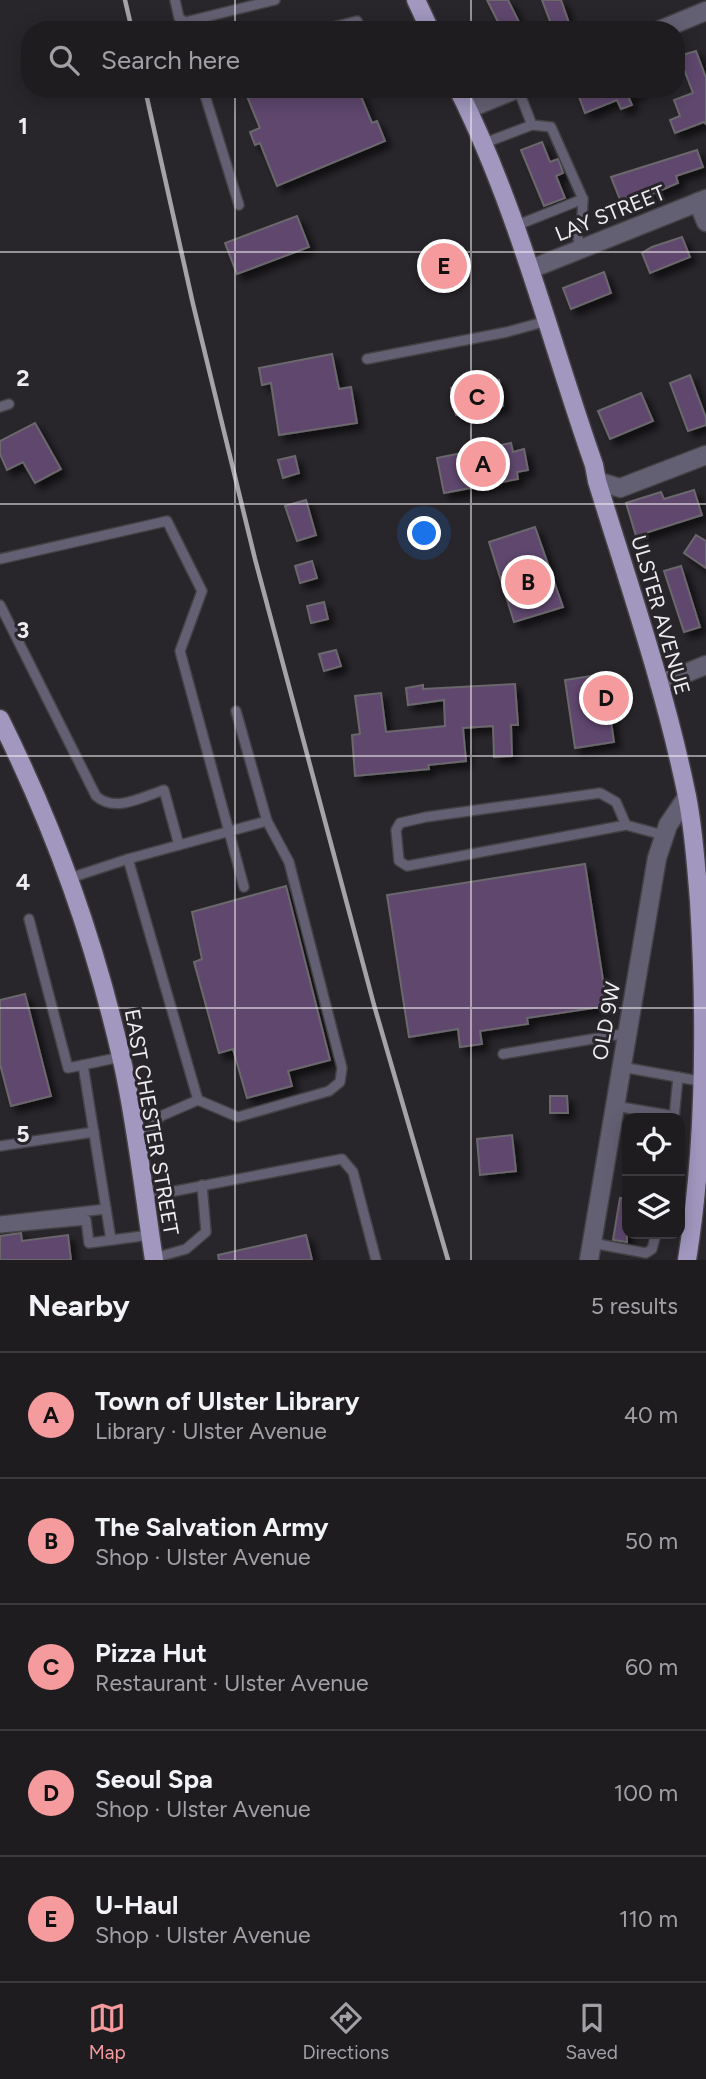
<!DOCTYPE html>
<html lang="en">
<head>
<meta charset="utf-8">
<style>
  :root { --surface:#1f1c20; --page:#272529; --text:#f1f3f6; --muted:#a1a1a5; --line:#3c3a3e; --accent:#f59b9e }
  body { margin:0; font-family:Figtree,sans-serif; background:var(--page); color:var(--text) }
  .controls { position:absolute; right:21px; bottom:21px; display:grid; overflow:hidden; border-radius:14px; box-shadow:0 4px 18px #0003 }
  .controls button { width:63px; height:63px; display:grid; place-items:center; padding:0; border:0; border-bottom:2px solid var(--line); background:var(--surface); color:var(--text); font:35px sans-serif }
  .you { position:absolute; left:425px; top:534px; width:24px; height:24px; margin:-18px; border:5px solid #fff; border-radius:50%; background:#1a73e8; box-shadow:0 0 0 10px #1a73e833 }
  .badge { display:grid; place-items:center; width:46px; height:46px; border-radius:50%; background:var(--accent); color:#111; font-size:23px; font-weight:700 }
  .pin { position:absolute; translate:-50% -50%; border:4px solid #fff; box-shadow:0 2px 7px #0006 }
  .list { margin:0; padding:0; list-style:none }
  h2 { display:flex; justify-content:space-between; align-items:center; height:91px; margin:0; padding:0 28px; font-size:30px }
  h2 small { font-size:23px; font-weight:400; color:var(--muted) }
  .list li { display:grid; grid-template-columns:46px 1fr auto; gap:21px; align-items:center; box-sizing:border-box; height:126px; padding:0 28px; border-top:2px solid var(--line) }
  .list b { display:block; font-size:26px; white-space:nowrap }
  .list p { margin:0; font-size:23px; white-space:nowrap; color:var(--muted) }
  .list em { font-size:23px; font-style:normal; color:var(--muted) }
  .icon { flex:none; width:38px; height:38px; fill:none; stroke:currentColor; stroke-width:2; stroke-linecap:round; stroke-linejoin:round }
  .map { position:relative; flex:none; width:706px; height:1260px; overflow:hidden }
  .search { position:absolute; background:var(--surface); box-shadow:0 4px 18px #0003; left:21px; right:21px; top:21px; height:77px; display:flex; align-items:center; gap:18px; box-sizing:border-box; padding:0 24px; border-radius:28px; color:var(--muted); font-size:26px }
  .sheet { height:721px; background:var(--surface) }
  nav { display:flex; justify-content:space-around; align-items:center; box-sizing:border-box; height:98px; border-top:2px solid var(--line); background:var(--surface); font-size:19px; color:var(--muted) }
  nav a { display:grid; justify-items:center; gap:4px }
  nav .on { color:var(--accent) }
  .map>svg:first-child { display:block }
  .building { fill:#5f476e; stroke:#6b686d; stroke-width:2; filter:url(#shadow) }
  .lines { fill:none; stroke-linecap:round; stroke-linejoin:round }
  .service-casing { stroke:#454246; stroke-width:12 }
  .minor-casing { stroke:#454246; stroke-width:21 }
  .primary-casing { stroke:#454246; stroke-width:21 }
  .service { stroke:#646073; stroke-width:9 }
  .minor { stroke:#646073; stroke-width:18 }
  .primary { stroke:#a197bf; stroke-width:18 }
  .rail { stroke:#a5a3a6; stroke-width:4.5 }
  .grid { fill:none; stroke:#eeecef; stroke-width:2; stroke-opacity:0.55 }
  .labels { text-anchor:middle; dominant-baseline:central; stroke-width:6; stroke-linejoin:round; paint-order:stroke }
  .street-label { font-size:21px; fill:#eeecef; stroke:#29262b }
  .grid-label { font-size:23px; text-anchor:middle; font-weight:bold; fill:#eeecef; stroke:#29262b; stroke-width:6; stroke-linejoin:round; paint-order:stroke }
</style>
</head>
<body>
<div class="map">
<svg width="706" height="1260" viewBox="0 0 706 1260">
  <defs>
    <filter id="shadow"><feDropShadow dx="6" dy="6" stdDeviation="3.5" flood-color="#0009"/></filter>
  </defs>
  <rect width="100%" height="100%" fill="#29262b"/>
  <g class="building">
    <path d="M 487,0 L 508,0 L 523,30 L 502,30 Z"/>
    <path d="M 542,0 L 561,0 L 569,23 L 553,29 Z"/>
    <path d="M 696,51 L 706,78 L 706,124 L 704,122 L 675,133 L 670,120 L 680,116 L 674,100 L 693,93 L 679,56 Z"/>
    <path d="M 244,89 L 358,89 L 372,123 L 377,121 L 385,141 L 277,186 L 260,143 L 255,145 L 250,132 L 260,128 Z"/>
    <path d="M 590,89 L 643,89 L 643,90 L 628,96 L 632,105 L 621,109 L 617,100 L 585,113 L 578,94 Z"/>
    <path d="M 542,142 L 550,162 L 558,159 L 559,161 L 563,173 L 556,176 L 565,198 L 544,206 L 521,150 Z"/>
    <path d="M 697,150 L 703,167 L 676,176 L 678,183 L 623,207 L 611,177 Z"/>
    <path d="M 297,216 L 309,247 L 237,274 L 225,243 Z"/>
    <path d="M 682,237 L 690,257 L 650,273 L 642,253 L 652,247 Z"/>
    <path d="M 449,249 L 459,277 L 440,284 L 430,255 Z"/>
    <path d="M 604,272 L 611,293 L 571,309 L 563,288 Z"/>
    <path d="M 332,354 L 339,389 L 351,387 L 357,423 L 279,435 L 271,383 L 262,385 L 259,368 Z"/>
    <path d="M 690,375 L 706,418 L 706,425 L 688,431 L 670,383 Z"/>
    <path d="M 499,380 L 503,406 L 456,415 L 451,388 Z"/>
    <path d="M 641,393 L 653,421 L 610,439 L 598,411 Z"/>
    <path d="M 35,423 L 61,469 L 35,483 L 23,462 L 7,470 L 0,454 L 0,441 Z"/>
    <path d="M 511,443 L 513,452 L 524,449 L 528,470 L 517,472 L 518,479 L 444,493 L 437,458 Z"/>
    <path d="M 295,456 L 299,473 L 283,478 L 278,460 Z"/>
    <path d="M 694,490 L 702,515 L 636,536 L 626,503 L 661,492 L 664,499 Z"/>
    <path d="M 306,500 L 316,535 L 297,541 L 285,506 Z"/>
    <path d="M 535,527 L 563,607 L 514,622 L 489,542 Z"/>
    <path d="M 696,535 L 706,541 L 706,568 L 684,553 Z"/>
    <path d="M 312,561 L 317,578 L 300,583 L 295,566 Z"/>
    <path d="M 681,566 L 700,627 L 684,632 L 664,571 Z"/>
    <path d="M 324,602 L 328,619 L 311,623 L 307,606 Z"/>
    <path d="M 336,650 L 341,666 L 324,671 L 319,654 Z"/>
    <path d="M 604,674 L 614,742 L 575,748 L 565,680 Z"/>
    <path d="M 515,684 L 518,725 L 511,725 L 512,756 L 494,757 L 493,726 L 463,728 L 466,761 L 428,765 L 429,769 L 355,776 L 352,735 L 360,734 L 355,696 L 381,693 L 386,732 L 445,726 L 444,700 L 408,705 L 406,688 L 423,685 L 423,689 Z"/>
    <path d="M 585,864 L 607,1006 L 527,1018 L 528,1024 L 480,1031 L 482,1044 L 460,1047 L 458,1029 L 409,1037 L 387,895 Z"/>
    <path d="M 286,886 L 330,1060 L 288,1071 L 292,1086 L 247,1098 L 233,1049 L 219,1053 L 194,962 L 202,959 L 192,912 Z"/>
    <path d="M 25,994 L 51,1096 L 11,1106 L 0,1064 L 0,1000 Z"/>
    <path d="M 550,1096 L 567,1096 L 568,1113 L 550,1113 Z"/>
    <path d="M 512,1135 L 516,1171 L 480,1175 L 477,1139 Z"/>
    <path d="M 620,1198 L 627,1199 L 627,1242 L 613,1240 Z"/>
    <path d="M 21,1233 L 22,1241 L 68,1235 L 71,1260 L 0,1260 L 0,1236 Z"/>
    <path d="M 306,1235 L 312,1260 L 219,1260 L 218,1255 Z"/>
  </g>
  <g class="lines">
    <defs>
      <g id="service">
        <path d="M 175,0 L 179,18 L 185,22 L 275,0"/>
        <path d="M 321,30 L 357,21 L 362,30"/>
        <path d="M 203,89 L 239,205"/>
        <path d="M 518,89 L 532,125 L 551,127 L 583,199 L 582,218 L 576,234 L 583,250"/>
        <path d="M 482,144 L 532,125"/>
        <path d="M 515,226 L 583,199"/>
        <path d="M 367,359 L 507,332 L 547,321"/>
        <path d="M 0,407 L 9,404"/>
        <path d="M 0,559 L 167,521 L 202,591 L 180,651 L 244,887"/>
        <path d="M 0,605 L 96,796 C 115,813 142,797 164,790 L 179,845"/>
        <path d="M 626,825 L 616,802 L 600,793 L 426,817 L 400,823 L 396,830 L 399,861 L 407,866 L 626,825 L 663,835"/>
        <path d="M 128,859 L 198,1100"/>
        <path d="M 70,878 L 128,859 L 267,821 L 236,711"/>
        <path d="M 29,919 L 68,1068 L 121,1057"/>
        <path d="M 503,1054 L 628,1033"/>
        <path d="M 83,1065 L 111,1240"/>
        <path d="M 622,1067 L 705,1082"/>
        <path d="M 615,1106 L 674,1116"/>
        <path d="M 674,1118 L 678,1077"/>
        <path d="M 138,1144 L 161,1116 L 198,1100 L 238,1117 L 329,1091 L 340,1082 L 342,1068 L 289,862 L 267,821"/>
        <path d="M 0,1146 L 94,1132"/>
        <path d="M 144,1197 L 342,1159 L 353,1172 L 376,1260"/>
        <path d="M 0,1221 L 106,1209"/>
        <path d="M 0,1228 L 86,1220 L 89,1243 L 150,1235"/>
        <path d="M 592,1243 L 646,1253 L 652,1249 L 656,1234"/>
        <path d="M 154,1258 L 186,1249 L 206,1232 L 202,1185"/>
      </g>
      <g id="minor">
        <path d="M 660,30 L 706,11"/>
        <path d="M 468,109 L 517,89"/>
        <path d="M 698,202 L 706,222"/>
        <path d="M 531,269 L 706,199"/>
        <path d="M 597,481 L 620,488 L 706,455"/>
        <path d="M 659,684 L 706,665"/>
        <path d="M 589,1260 L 657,858 L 668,825 L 687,797"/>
      </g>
      <g id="primary">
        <path d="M 416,0 L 430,30"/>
        <path d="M 458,89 C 518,209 550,340 594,465 L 597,481 C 629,585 665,689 687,796 C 694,831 696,866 699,901 C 706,1019 706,1143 687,1260"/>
        <path d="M 0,719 C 56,832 95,941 123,1065 C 137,1129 144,1195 154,1260"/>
      </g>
    </defs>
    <use href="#service" class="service-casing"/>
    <use href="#minor" class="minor-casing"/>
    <use href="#primary" class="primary-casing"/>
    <use href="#service" class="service"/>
    <use href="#minor" class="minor"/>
    <use href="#primary" class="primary"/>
    <g class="rail">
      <path d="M 125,0 L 132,30"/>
      <path d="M 145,89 L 193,304 L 255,559 L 374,1005 L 448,1260"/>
    </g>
  </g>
  <path class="grid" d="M 235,0 L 235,30M 471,0 L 471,30M 235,89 L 235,1260M 471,89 L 471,1260M 0,252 L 706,252M 0,504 L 706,504M 0,756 L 706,756M 0,1008 L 706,1008"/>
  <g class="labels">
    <g class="street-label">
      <text transform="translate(610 213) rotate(-22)">LAY STREET</text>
      <text transform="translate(661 615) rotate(74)">ULSTER AVENUE</text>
      <text transform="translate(606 1021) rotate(-80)">OLD 9W</text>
      <text transform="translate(152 1122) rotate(80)">EAST CHESTER STREET</text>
    </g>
  </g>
  <g class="grid-label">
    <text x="23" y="134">1</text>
    <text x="23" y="386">2</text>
    <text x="23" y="638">3</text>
    <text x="23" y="890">4</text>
    <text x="23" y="1142">5</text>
  </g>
</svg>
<div class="controls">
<button><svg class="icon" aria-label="locate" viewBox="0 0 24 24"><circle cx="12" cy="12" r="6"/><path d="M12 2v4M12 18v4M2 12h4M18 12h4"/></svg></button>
<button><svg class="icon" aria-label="layers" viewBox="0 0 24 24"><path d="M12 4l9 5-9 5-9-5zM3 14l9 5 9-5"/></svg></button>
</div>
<div class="you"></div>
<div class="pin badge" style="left:483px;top:464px">A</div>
<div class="pin badge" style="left:528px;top:582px">B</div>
<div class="pin badge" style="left:477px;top:397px">C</div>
<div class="pin badge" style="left:606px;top:698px">D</div>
<div class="pin badge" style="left:444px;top:266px">E</div>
<div class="search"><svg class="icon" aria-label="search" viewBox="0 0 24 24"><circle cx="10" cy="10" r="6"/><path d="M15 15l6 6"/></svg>Search here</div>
</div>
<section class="sheet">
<h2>Nearby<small>5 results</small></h2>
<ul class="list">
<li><span class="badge">A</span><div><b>Town of Ulster Library</b><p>Library · Ulster Avenue</p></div><em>40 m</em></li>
<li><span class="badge">B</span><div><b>The Salvation Army</b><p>Shop · Ulster Avenue</p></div><em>50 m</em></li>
<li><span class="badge">C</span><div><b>Pizza Hut</b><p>Restaurant · Ulster Avenue</p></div><em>60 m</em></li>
<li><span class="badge">D</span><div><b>Seoul Spa</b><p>Shop · Ulster Avenue</p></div><em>100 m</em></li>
<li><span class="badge">E</span><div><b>U-Haul</b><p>Shop · Ulster Avenue</p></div><em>110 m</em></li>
</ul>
</section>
<nav>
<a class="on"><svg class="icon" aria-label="map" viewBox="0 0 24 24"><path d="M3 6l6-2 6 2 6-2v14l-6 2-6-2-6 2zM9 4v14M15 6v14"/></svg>Map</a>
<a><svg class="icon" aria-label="directions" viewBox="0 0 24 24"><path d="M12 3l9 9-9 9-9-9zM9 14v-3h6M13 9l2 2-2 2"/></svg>Directions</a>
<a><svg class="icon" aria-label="saved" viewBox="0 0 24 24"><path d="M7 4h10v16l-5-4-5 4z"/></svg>Saved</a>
</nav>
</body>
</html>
